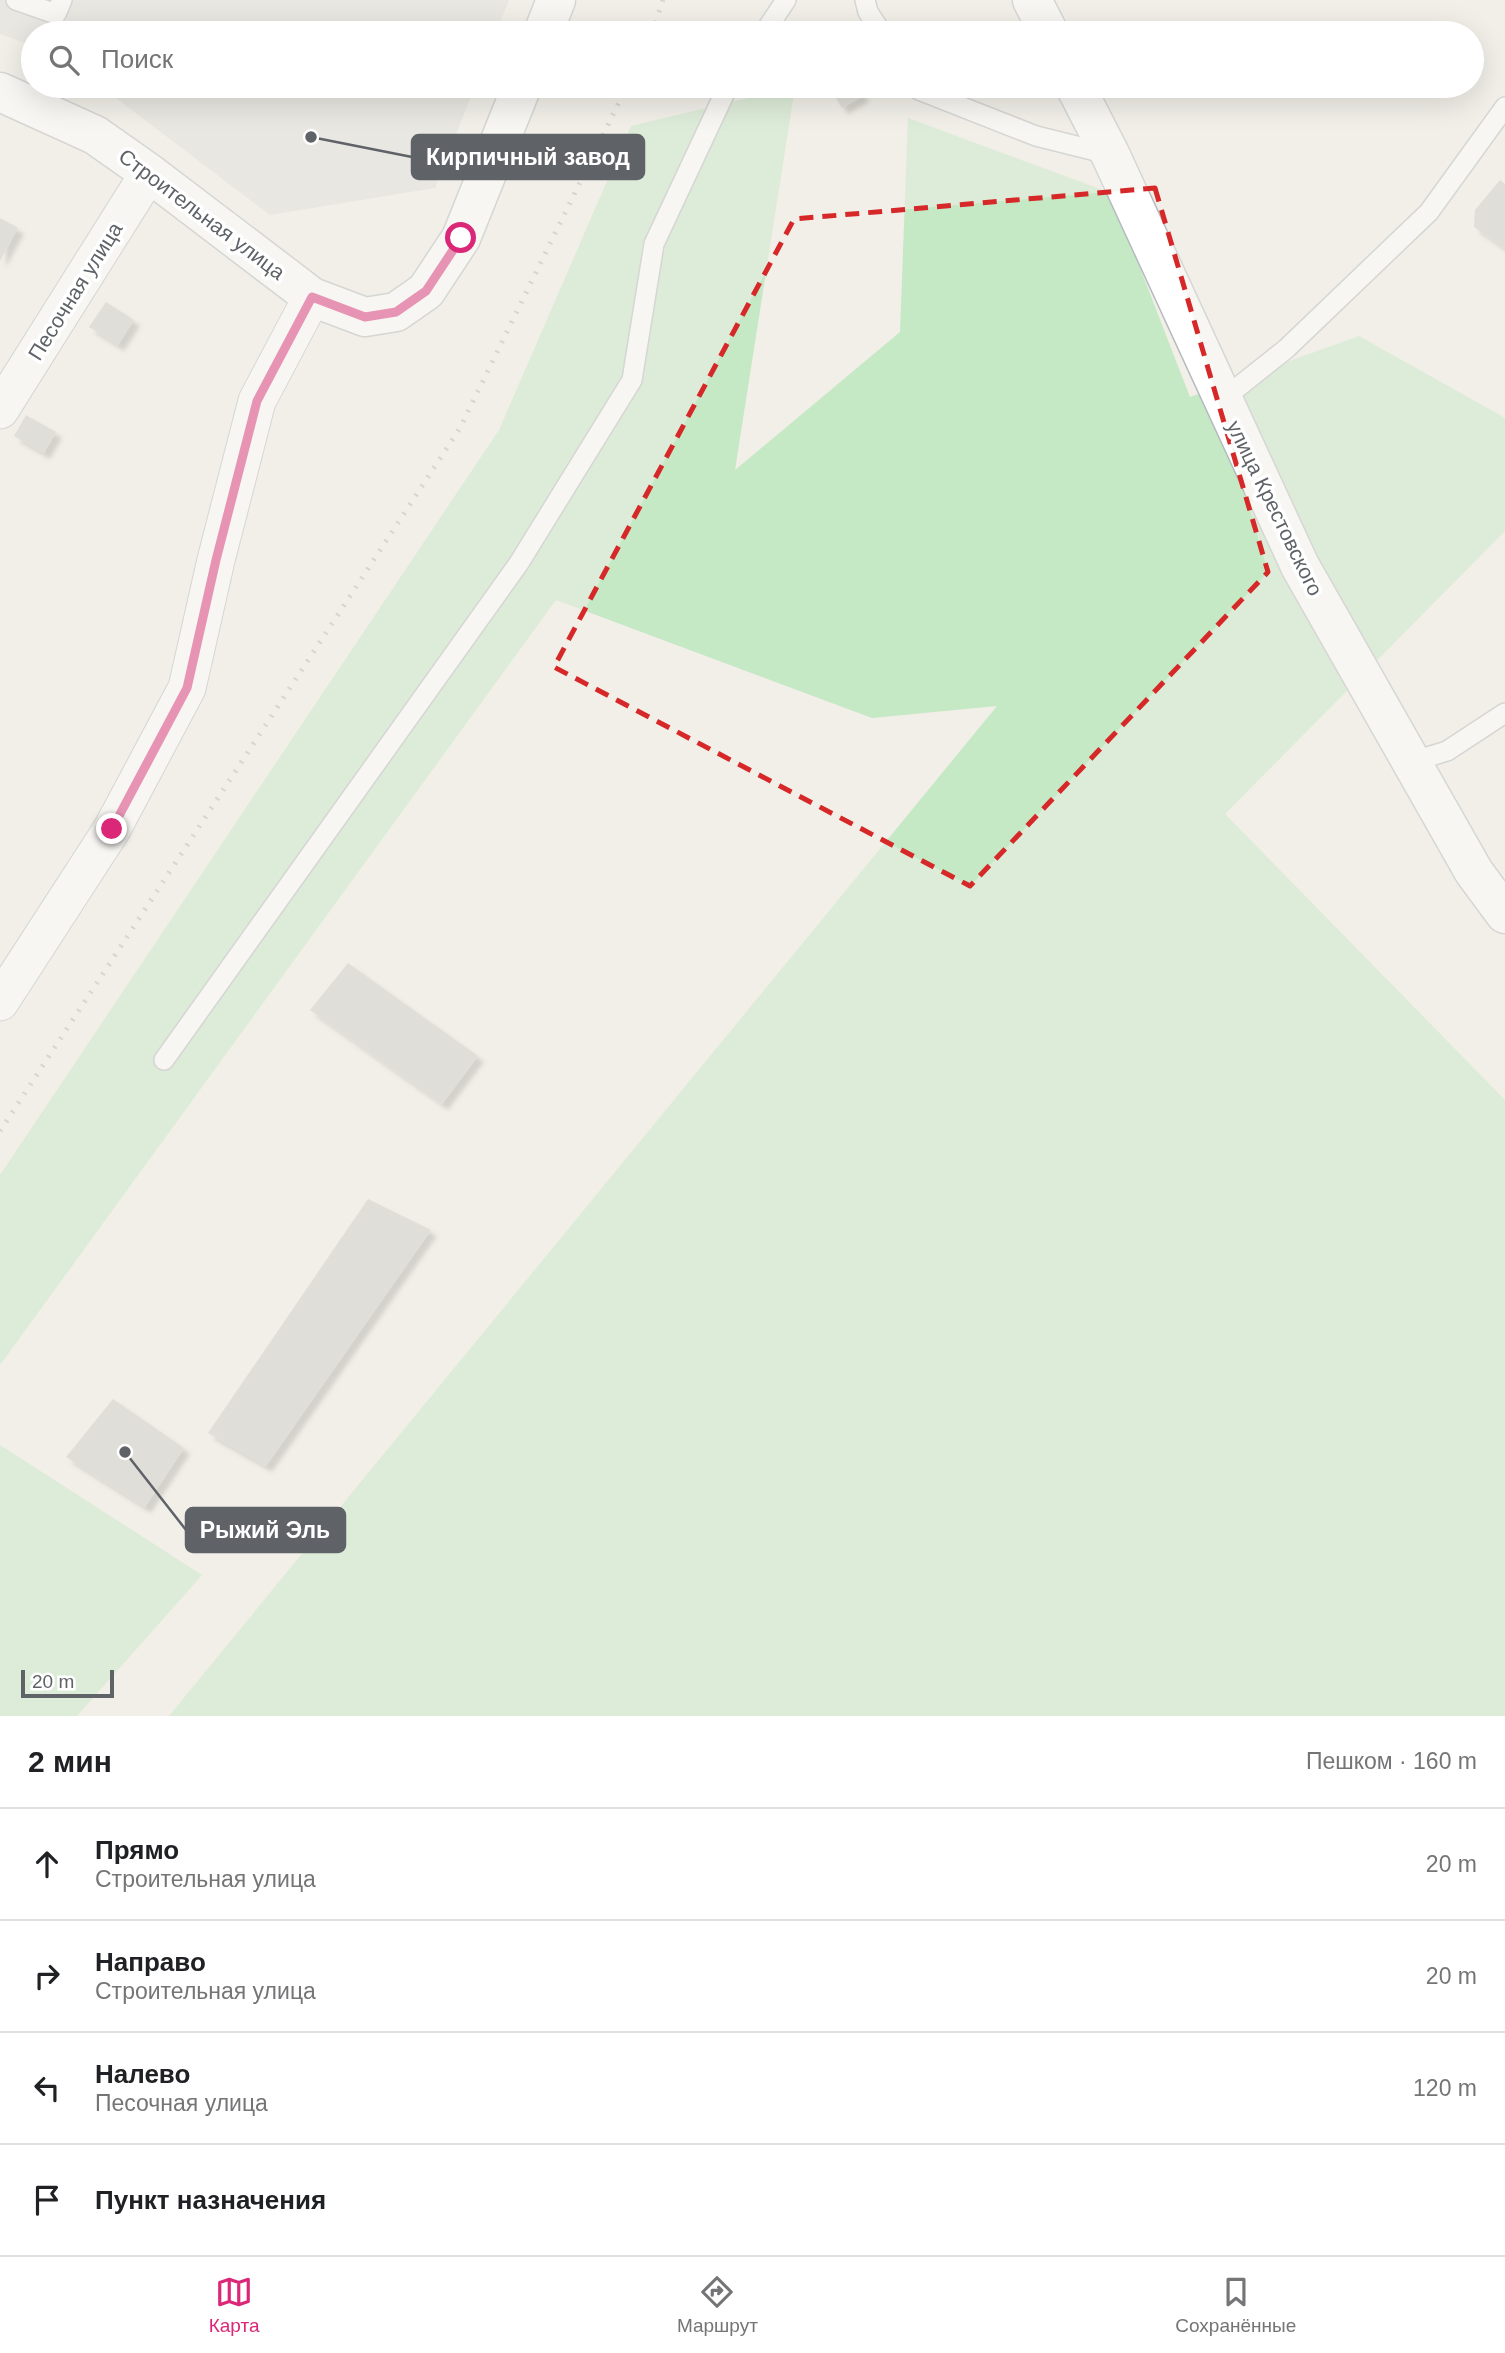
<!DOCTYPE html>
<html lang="ru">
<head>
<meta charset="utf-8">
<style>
  :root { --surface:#fff; --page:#f6f6f6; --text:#202124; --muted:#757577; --line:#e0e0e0; --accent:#db2777 }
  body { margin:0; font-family:Arial,sans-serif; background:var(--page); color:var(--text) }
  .scale { position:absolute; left:21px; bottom:18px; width:93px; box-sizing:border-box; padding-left:7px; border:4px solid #5f6368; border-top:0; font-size:19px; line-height:24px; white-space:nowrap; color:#5f6368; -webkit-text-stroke:5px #fff; paint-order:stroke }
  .stop { position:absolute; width:21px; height:21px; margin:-16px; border:5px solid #db2777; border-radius:50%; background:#fff }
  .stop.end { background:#db2777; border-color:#fff; box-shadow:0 2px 7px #0008 }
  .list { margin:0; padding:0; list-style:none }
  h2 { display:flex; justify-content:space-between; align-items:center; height:91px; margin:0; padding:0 28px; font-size:30px }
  h2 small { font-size:23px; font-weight:400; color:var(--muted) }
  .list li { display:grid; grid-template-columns:46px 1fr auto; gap:21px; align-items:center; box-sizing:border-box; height:112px; padding:0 28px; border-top:2px solid var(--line) }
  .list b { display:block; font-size:26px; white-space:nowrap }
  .list p { margin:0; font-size:23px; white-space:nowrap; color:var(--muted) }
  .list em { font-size:23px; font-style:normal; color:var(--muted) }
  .icon { flex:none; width:38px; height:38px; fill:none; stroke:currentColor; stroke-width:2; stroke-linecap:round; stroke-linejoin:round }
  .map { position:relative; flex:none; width:1505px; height:1716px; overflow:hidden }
  .search { position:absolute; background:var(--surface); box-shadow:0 7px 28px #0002; left:21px; right:21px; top:21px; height:77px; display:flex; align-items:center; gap:18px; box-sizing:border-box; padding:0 24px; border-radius:38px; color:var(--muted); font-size:26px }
  .sheet { height:539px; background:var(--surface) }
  nav { display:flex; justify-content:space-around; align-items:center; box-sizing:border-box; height:98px; border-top:2px solid var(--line); background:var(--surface); font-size:19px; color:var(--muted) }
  nav a { display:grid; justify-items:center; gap:4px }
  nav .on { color:var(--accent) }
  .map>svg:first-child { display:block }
  .industrial { fill:#e0deda }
  .green { fill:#c5e8c5 }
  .building { fill:#cccac5; filter:url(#shadow) }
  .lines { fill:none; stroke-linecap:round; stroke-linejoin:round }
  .service-casing { stroke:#b5b8bc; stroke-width:22 }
  .minor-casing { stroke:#b5b8bc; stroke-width:39 }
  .tertiary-casing { stroke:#b5b8bc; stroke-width:41 }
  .secondary-casing { stroke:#b6babf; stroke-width:41 }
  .service { stroke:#fff; stroke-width:19 }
  .minor { stroke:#fff; stroke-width:37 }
  .tertiary { stroke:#fff; stroke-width:38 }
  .secondary { stroke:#fff; stroke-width:38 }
  .rail { stroke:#b6b7b8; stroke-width:5; stroke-dasharray:2 9; stroke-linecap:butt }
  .route { stroke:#db2777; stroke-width:9 }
  .marked { fill:none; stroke:#d62828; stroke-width:5; stroke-dasharray:14 9; stroke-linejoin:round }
  .labels { text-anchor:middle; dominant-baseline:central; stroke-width:7; stroke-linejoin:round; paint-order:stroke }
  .street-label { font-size:21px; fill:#5f6368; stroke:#fff }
  .leader { fill:none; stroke:#5f6368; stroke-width:2.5 }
  .callout-dot { fill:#5f6368; stroke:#fff; stroke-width:2.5 }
  .callout { fill:#5f6368; stroke:#5f6368; stroke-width:2.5 }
  .callout-label { font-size:23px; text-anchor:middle; font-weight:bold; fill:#fff }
</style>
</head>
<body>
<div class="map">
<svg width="1505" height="1716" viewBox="0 0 1505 1716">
  <defs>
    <filter id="shadow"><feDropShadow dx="6" dy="6" stdDeviation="2" flood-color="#0004"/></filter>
  </defs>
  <rect width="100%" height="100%" fill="#f1efe8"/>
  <g class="industrial">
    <path d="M 0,0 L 509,0 L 496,33 L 33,33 L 33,46 L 0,34 Z"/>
    <path d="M 100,86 L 475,86 L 435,188 L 270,215 Z"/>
  </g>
  <g class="green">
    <path d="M 795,87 L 735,470 L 900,332 L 908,118 L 1111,193 L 1190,397 L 1359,336 L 1505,418 L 1505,531 L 1225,814 L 1505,1100 L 1505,1716 L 169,1716 L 997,706 L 872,718 L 556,600 L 0,1365 L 0,1175 L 499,430 L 631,126 Z"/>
    <path d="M 0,1445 L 202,1575 L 77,1716 L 0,1716 Z"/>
  </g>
  <g class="building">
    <path d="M 829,86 L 857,86 L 863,96 L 842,108 Z"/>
    <path d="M 1500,180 L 1505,184 L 1505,248 L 1474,227 L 1475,210 Z"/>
    <path d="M 0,218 L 18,228 L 0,261 Z"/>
    <path d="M 106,302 L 134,320 L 118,345 L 89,327 Z"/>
    <path d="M 26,415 L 56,432 L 44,453 L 14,436 Z"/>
    <path d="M 348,963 L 478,1056 L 442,1104 L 310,1010 Z"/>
    <path d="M 368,1199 L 431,1230 L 266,1466 L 208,1433 Z"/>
    <path d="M 113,1399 L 184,1448 L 145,1507 L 66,1457 Z"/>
  </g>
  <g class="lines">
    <defs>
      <g id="service">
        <path d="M 16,0 L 56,14 L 62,0"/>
        <path d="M 865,0 L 868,12 L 882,33"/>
        <path d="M 764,33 L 786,0"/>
        <path d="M 916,86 L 919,90 L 1036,136 L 1108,154"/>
        <path d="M 1223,399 L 1286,349 L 1429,212 L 1505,107"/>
        <path d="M 1411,762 L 1447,751 L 1505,713"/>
        <path d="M 164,1060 L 519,563 L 632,380 L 654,244 L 728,86"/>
      </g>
      <g id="minor">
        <path d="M 0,410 L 149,173"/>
        <path d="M 0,1002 L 112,829 L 187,688 L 216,560 L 257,401 L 312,297"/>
      </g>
      <g id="tertiary">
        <path d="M 543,33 L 556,0"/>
        <path d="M 0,92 L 95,135 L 149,173 L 312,297 L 365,317 L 396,312 L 426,291 L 461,238 L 522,86"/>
      </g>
      <g id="secondary">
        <path d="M 1032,0 L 1049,33"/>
        <path d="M 1075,86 L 1110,154 L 1300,566 L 1474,872 L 1505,914"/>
      </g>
    </defs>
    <use href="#service" class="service-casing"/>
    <use href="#minor" class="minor-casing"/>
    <use href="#tertiary" class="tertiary-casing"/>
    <use href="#secondary" class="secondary-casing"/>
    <use href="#service" class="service"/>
    <use href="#minor" class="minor"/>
    <use href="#tertiary" class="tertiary"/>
    <use href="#secondary" class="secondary"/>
    <g class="rail">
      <path d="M 652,33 L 663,0"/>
      <path d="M 0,1131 L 460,428 L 627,86"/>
    </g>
  </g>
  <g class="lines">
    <path class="route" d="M 112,829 L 187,688 L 216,560 L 257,401 L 312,297 L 365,317 L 396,312 L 426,291 L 461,238"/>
  </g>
  <path d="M0 0H1505V1716H0ZM 1155,188 L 1268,572 L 970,886 L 554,667 L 794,219 Z" fill="#f1efe8" fill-opacity=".55" fill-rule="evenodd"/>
  <path class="marked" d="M 1155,188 L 1268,572 L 970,886 L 554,667 L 794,219 Z"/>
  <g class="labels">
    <g class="street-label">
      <text transform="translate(202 214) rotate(37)">Строительная улица</text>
      <text transform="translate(75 291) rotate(-58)">Песочная улица</text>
      <text transform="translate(1275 508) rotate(64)">улица Крестовского</text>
    </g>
  </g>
  <path class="leader" d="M311 137L412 157M125 1452L186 1530"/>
  <g class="callout-dot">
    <circle cx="311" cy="137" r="7"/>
    <circle cx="125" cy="1452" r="7"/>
  </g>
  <g class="callout">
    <rect x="412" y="135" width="232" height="44" rx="7"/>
    <rect x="186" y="1508" width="159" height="44" rx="7"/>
  </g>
  <g class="callout-label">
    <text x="528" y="165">Кирпичный завод</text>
    <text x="265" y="1538">Рыжий Эль</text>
  </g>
</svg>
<div class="scale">20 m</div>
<div class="stop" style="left:461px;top:238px"></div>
<div class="stop end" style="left:112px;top:829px"></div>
<div class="search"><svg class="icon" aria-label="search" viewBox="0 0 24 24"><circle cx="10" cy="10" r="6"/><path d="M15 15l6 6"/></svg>Поиск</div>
</div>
<section class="sheet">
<h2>2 мин<small>Пешком · 160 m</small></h2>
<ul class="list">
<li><svg class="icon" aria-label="ahead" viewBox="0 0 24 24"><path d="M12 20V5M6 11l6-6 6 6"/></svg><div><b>Прямо</b><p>Строительная улица</p></div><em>20 m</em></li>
<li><svg class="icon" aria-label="right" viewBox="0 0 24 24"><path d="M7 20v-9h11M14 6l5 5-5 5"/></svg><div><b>Направо</b><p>Строительная улица</p></div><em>20 m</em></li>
<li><svg class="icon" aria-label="left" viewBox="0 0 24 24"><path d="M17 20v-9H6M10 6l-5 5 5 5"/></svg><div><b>Налево</b><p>Песочная улица</p></div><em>120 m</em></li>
<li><svg class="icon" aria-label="arrive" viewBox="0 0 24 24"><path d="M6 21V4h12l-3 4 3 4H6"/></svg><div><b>Пункт назначения</b></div></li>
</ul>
</section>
<nav>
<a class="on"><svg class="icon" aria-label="map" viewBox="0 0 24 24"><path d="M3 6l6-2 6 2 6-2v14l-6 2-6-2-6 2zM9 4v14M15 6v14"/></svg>Карта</a>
<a><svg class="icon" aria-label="directions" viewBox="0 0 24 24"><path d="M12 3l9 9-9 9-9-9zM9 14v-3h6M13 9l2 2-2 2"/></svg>Маршрут</a>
<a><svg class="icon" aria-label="saved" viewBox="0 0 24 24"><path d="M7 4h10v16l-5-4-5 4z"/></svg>Сохранённые</a>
</nav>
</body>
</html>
